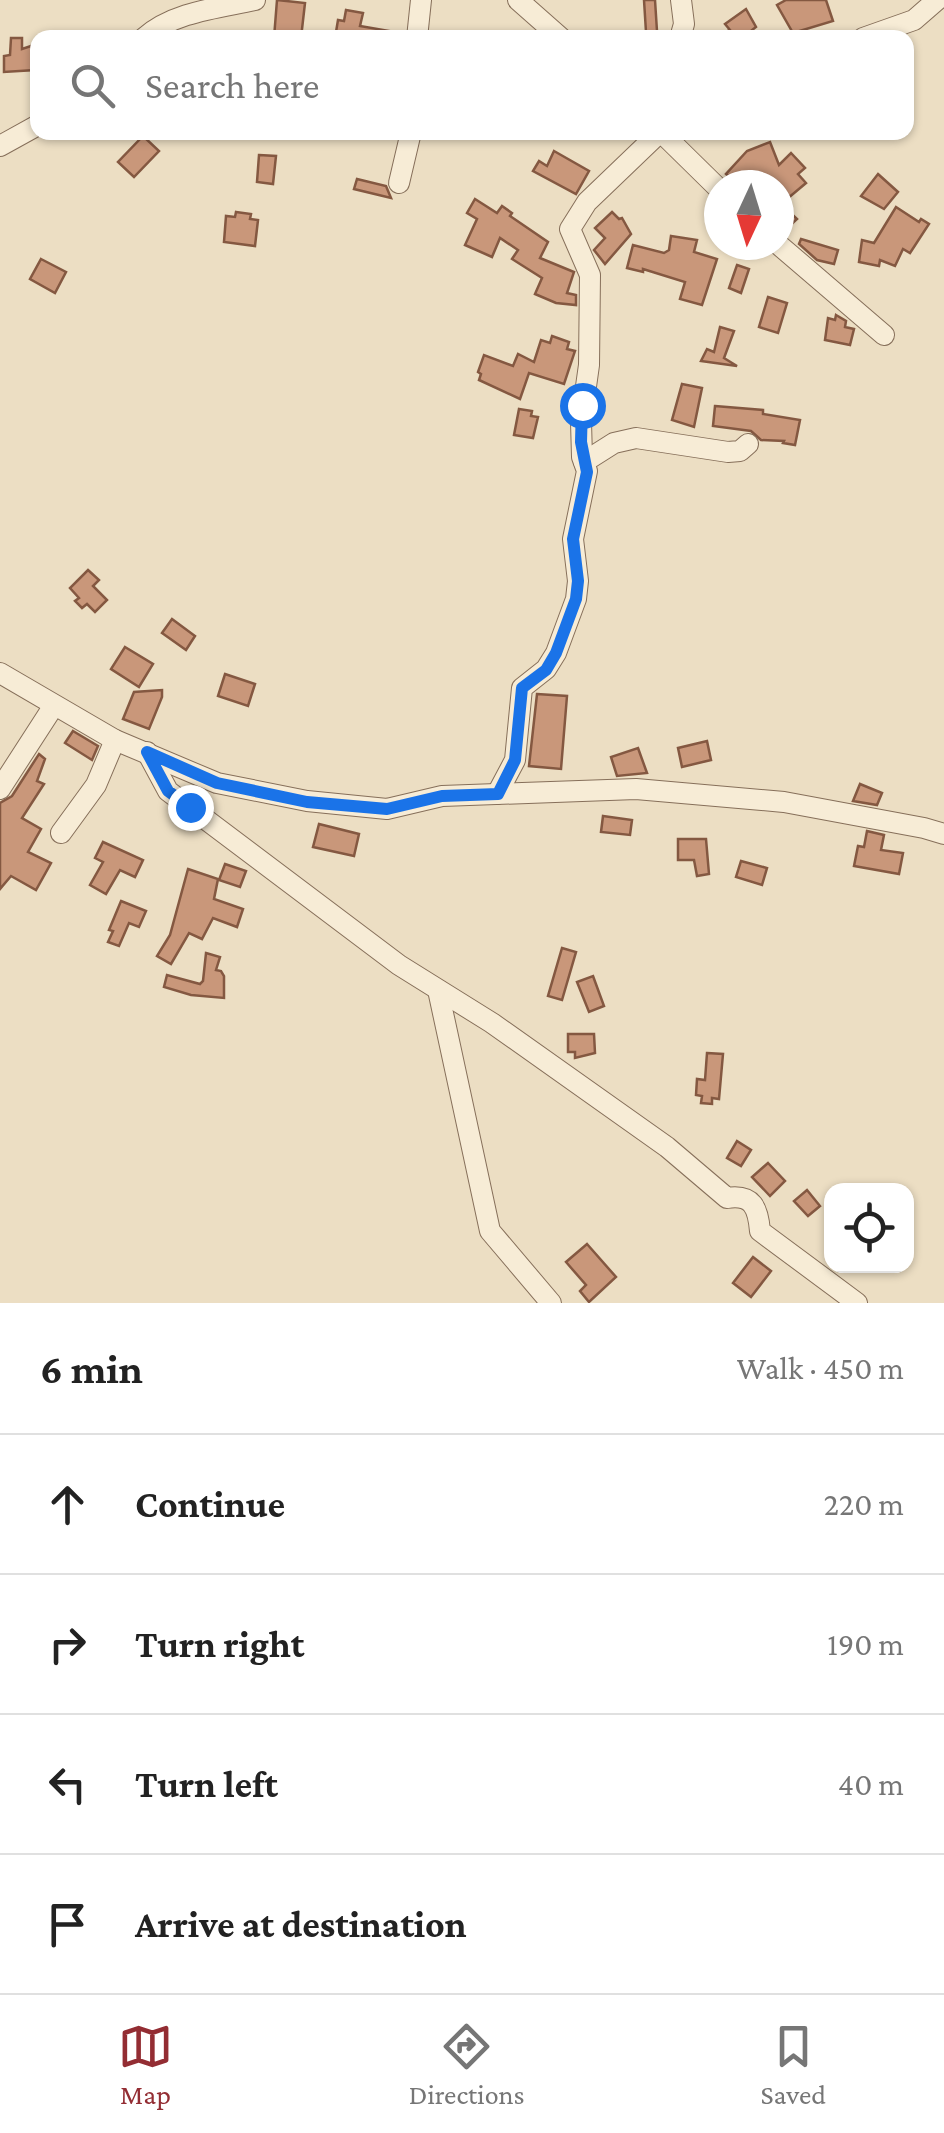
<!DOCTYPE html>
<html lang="en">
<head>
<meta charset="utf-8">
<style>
  :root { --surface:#fff; --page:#f2f2f2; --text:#222; --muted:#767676; --line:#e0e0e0; --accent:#932d33 }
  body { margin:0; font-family:"Crimson Pro",serif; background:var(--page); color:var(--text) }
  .controls { position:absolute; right:30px; bottom:30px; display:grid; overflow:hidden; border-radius:20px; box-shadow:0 2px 8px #0004 }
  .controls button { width:90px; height:90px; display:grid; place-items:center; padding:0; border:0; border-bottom:2px solid var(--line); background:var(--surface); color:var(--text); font:50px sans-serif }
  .compass { position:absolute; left:704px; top:170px; width:90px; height:90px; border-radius:50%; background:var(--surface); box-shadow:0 2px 8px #0004; rotate:184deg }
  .stop { position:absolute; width:30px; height:30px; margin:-22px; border:8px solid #1a73e8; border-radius:50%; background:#fff }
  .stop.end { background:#1a73e8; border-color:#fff; box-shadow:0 2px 10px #0008 }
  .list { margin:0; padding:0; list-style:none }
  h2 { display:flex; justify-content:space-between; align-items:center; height:130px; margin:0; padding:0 40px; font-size:42px }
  h2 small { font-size:32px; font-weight:400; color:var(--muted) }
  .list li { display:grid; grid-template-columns:65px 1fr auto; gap:30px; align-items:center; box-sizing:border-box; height:140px; padding:0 40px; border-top:2px solid var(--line) }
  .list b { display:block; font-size:38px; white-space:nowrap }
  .list em { font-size:32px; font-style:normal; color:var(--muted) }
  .icon { flex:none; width:55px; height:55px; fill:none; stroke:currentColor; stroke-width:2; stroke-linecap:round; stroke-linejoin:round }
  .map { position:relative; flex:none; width:944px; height:1303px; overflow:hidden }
  .search { position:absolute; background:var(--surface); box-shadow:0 2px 8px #0004; left:30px; right:30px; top:30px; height:110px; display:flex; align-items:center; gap:25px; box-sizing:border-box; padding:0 35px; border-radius:20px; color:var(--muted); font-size:38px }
  .sheet { height:690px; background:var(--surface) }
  nav { display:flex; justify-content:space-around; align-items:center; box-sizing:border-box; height:140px; border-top:2px solid var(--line); background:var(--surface); font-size:28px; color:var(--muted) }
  nav a { display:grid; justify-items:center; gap:5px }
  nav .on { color:var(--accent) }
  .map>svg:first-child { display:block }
  .building { fill:#c9977a; stroke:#845841; stroke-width:2.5 }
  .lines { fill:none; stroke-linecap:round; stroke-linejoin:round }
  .minor-casing { stroke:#866f5a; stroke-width:22 }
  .minor { stroke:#f7ecd6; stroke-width:20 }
  .route { stroke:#1a73e8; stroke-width:12 }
</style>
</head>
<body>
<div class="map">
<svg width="944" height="1303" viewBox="0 0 944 1303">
  <rect width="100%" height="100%" fill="#ecdec3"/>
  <g class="building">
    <path d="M 277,0 L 305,3 L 301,38 L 274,38 Z"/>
    <path d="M 644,0 L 655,0 L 657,31 L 646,32 Z"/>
    <path d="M 786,0 L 826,0 L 833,21 L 793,33 L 777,5 Z"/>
    <path d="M 746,9 L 756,27 L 742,38 L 713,38 L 730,30 L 725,24 Z"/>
    <path d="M 346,10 L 363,13 L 360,26 L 395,32 L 395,38 L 335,38 L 338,20 L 344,21 Z"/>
    <path d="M 11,38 L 22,38 L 22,49 L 34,45 L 35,70 L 4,72 L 4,56 L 10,55 Z"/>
    <path d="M 143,136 L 159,151 L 134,177 L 118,162 Z"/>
    <path d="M 770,142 L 779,165 L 791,153 L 805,168 L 798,174 L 806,183 L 781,204 L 797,219 L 783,232 L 779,232 L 779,185 L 738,185 L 726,174 L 747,151 Z"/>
    <path d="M 554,151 L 589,171 L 576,194 L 533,171 L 539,161 L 547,166 Z"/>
    <path d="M 259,155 L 276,156 L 273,184 L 257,182 Z"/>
    <path d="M 878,174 L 898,192 L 884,209 L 861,196 Z"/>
    <path d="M 357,179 L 386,186 L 391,198 L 354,189 Z"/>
    <path d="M 475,199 L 497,213 L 502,206 L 512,213 L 510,216 L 548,242 L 540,258 L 574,272 L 567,293 L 576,295 L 576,305 L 556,303 L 535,294 L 542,278 L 512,259 L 518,250 L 500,238 L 492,257 L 465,245 L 477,219 L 467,213 Z"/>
    <path d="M 896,207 L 919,222 L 921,219 L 929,224 L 910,253 L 903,249 L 895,266 L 880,260 L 879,266 L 859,262 L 862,240 L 874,243 Z"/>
    <path d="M 236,212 L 251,214 L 250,219 L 258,220 L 255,246 L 224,242 L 226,216 L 235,217 Z"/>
    <path d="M 612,212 L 619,219 L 622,218 L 631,234 L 605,264 L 594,250 L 605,238 L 595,228 Z"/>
    <path d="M 671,236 L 697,240 L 694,252 L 717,259 L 702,305 L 680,299 L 685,282 L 643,269 L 643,272 L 627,268 L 633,245 L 664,253 L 669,250 Z"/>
    <path d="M 801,239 L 838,250 L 834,264 L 817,260 L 799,244 Z"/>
    <path d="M 41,259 L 66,272 L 55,293 L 30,279 Z"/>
    <path d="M 737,265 L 749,269 L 741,293 L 729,288 Z"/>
    <path d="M 768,297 L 787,303 L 778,333 L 759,327 Z"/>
    <path d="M 836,315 L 846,321 L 845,327 L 854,329 L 850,345 L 825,340 L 828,318 L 835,320 Z"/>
    <path d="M 720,327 L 734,331 L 724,358 L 737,366 L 701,361 L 707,349 L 714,352 Z"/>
    <path d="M 552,336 L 569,342 L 567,349 L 575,351 L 564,384 L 529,373 L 520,399 L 479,380 L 481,374 L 478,372 L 484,355 L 513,366 L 518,354 L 534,362 L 541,340 L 550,343 Z"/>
    <path d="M 682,384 L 702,388 L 694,427 L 672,420 Z"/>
    <path d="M 715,406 L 763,410 L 763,414 L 800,420 L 795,445 L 783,443 L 784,441 L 761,440 L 751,431 L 713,426 Z"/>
    <path d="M 519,409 L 532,411 L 531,416 L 538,417 L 533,438 L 514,435 Z"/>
    <path d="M 88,570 L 99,580 L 93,586 L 107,600 L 95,612 L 87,604 L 82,608 L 75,601 L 79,598 L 70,588 Z"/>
    <path d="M 172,619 L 195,636 L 186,650 L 162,633 Z"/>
    <path d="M 125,647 L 153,664 L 139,687 L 111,669 Z"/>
    <path d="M 225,674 L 255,684 L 248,706 L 218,696 Z"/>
    <path d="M 162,690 L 162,697 L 149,729 L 123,719 L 134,692 Z"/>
    <path d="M 537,694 L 567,696 L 561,769 L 529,766 Z"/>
    <path d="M 73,731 L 98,746 L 92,760 L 65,743 Z"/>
    <path d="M 707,741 L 711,760 L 682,767 L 678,748 Z"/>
    <path d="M 638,748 L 647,773 L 617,776 L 611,757 Z"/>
    <path d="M 39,754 L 45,759 L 37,781 L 44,784 L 22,818 L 41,829 L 28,852 L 51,863 L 36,890 L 11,876 L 0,889 L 0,803 L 12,796 Z"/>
    <path d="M 860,784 L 882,793 L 877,805 L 853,801 Z"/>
    <path d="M 603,816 L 632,820 L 630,835 L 601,832 Z"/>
    <path d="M 319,824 L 359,834 L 354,856 L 313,847 Z"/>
    <path d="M 867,831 L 884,835 L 881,850 L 903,853 L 899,874 L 854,866 L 858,846 L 864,847 Z"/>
    <path d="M 678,839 L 706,839 L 709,874 L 697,876 L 694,860 L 678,860 Z"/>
    <path d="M 103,842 L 143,860 L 135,877 L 120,870 L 106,894 L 90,885 L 103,862 L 95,858 Z"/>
    <path d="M 741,861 L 767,868 L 762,885 L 736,877 Z"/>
    <path d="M 225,864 L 246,871 L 240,887 L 219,880 Z"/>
    <path d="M 188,869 L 218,879 L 214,899 L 243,909 L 237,927 L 213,918 L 202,939 L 189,933 L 171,964 L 157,956 L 170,935 Z"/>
    <path d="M 121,901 L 146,911 L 139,927 L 129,923 L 119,946 L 108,942 L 113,931 L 109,930 Z"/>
    <path d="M 562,948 L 576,952 L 562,1000 L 548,996 Z"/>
    <path d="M 206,953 L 220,957 L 216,970 L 221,971 L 224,976 L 224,998 L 191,995 L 164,987 L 167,975 L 200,984 L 203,981 Z"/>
    <path d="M 593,976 L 604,1006 L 589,1012 L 577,982 Z"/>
    <path d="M 568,1034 L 594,1034 L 595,1053 L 575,1058 L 575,1052 L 568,1052 Z"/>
    <path d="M 707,1053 L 723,1054 L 719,1099 L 712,1098 L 712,1104 L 701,1103 L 702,1096 L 696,1095 L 697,1079 L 705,1080 Z"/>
    <path d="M 737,1141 L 751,1150 L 741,1166 L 727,1158 Z"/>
    <path d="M 768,1163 L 785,1181 L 770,1196 L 752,1177 Z"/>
    <path d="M 807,1190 L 820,1206 L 808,1216 L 794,1201 Z"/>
    <path d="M 587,1244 L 616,1277 L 589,1302 L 580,1291 L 586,1285 L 566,1262 Z"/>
    <path d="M 753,1257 L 771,1271 L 751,1297 L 733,1283 Z"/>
  </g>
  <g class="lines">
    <defs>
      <g id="minor">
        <path d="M 518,0 L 561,38"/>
        <path d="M 144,38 C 173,12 218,8 255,0"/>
        <path d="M 417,38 L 421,0"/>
        <path d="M 680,38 L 684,24 L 681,0"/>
        <path d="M 863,38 L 914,20 L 937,0"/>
        <path d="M 661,132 L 719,189"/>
        <path d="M 0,146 L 38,125"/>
        <path d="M 399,183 L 411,132"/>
        <path d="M 779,245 L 884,335"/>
        <path d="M 584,462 L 614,443 L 636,438 L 728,452 L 740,451 L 748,444"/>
        <path d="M 0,673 L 115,740 L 217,783 L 307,801 L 387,809 L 442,796 L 636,789 L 784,802 L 924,828 L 944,834"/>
        <path d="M 147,752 L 168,791 L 399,965 L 492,1023 L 667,1147 L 727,1198 C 753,1194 758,1208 760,1231 L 857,1303"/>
        <path d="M 0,789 L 53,707"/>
        <path d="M 497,794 L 515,760 L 522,688 L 546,669 L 556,653 L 576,599 L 578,581 L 573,539 L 587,471 L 582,457 L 581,422 L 589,365 L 590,275 L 570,229 L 587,202 L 660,132"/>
        <path d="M 61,833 L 96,785 L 115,740"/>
        <path d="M 438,990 L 490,1231 L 551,1303"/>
      </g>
    </defs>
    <use href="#minor" class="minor-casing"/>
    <use href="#minor" class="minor"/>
  </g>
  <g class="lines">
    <path class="route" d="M 190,807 L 168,791 L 147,752 L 217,783 L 307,802 L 387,809 L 442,796 L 498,794 L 515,760 L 522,688 L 546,670 L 556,653 L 576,599 L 578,581 L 573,539 L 587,472 L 581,442 L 582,405"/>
  </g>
</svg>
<div class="controls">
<button><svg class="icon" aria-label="locate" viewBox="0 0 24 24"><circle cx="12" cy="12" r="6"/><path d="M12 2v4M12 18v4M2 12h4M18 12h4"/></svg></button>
</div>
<svg class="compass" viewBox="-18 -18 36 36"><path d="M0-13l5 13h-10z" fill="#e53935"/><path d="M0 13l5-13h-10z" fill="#767676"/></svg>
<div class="stop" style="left:582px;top:405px"></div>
<div class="stop end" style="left:190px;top:807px"></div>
<div class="search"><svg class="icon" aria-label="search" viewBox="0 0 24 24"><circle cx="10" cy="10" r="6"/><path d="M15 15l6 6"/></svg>Search here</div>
</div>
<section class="sheet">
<h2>6 min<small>Walk · 450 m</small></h2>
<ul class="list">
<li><svg class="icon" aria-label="ahead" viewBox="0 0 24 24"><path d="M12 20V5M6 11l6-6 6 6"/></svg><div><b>Continue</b></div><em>220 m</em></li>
<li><svg class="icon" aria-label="right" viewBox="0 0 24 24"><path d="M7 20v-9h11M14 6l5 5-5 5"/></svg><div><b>Turn right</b></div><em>190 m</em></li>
<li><svg class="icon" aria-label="left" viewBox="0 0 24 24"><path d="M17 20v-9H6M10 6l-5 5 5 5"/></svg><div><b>Turn left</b></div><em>40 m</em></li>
<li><svg class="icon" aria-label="arrive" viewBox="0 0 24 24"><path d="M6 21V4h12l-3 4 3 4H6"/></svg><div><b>Arrive at destination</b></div></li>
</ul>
</section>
<nav>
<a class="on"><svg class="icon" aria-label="map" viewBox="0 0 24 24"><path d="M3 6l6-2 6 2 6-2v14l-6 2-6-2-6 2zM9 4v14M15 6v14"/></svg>Map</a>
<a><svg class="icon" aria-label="directions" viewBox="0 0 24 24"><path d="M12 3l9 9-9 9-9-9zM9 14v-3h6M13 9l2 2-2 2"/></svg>Directions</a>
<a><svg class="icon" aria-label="saved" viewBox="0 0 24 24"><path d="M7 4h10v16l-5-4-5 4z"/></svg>Saved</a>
</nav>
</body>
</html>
